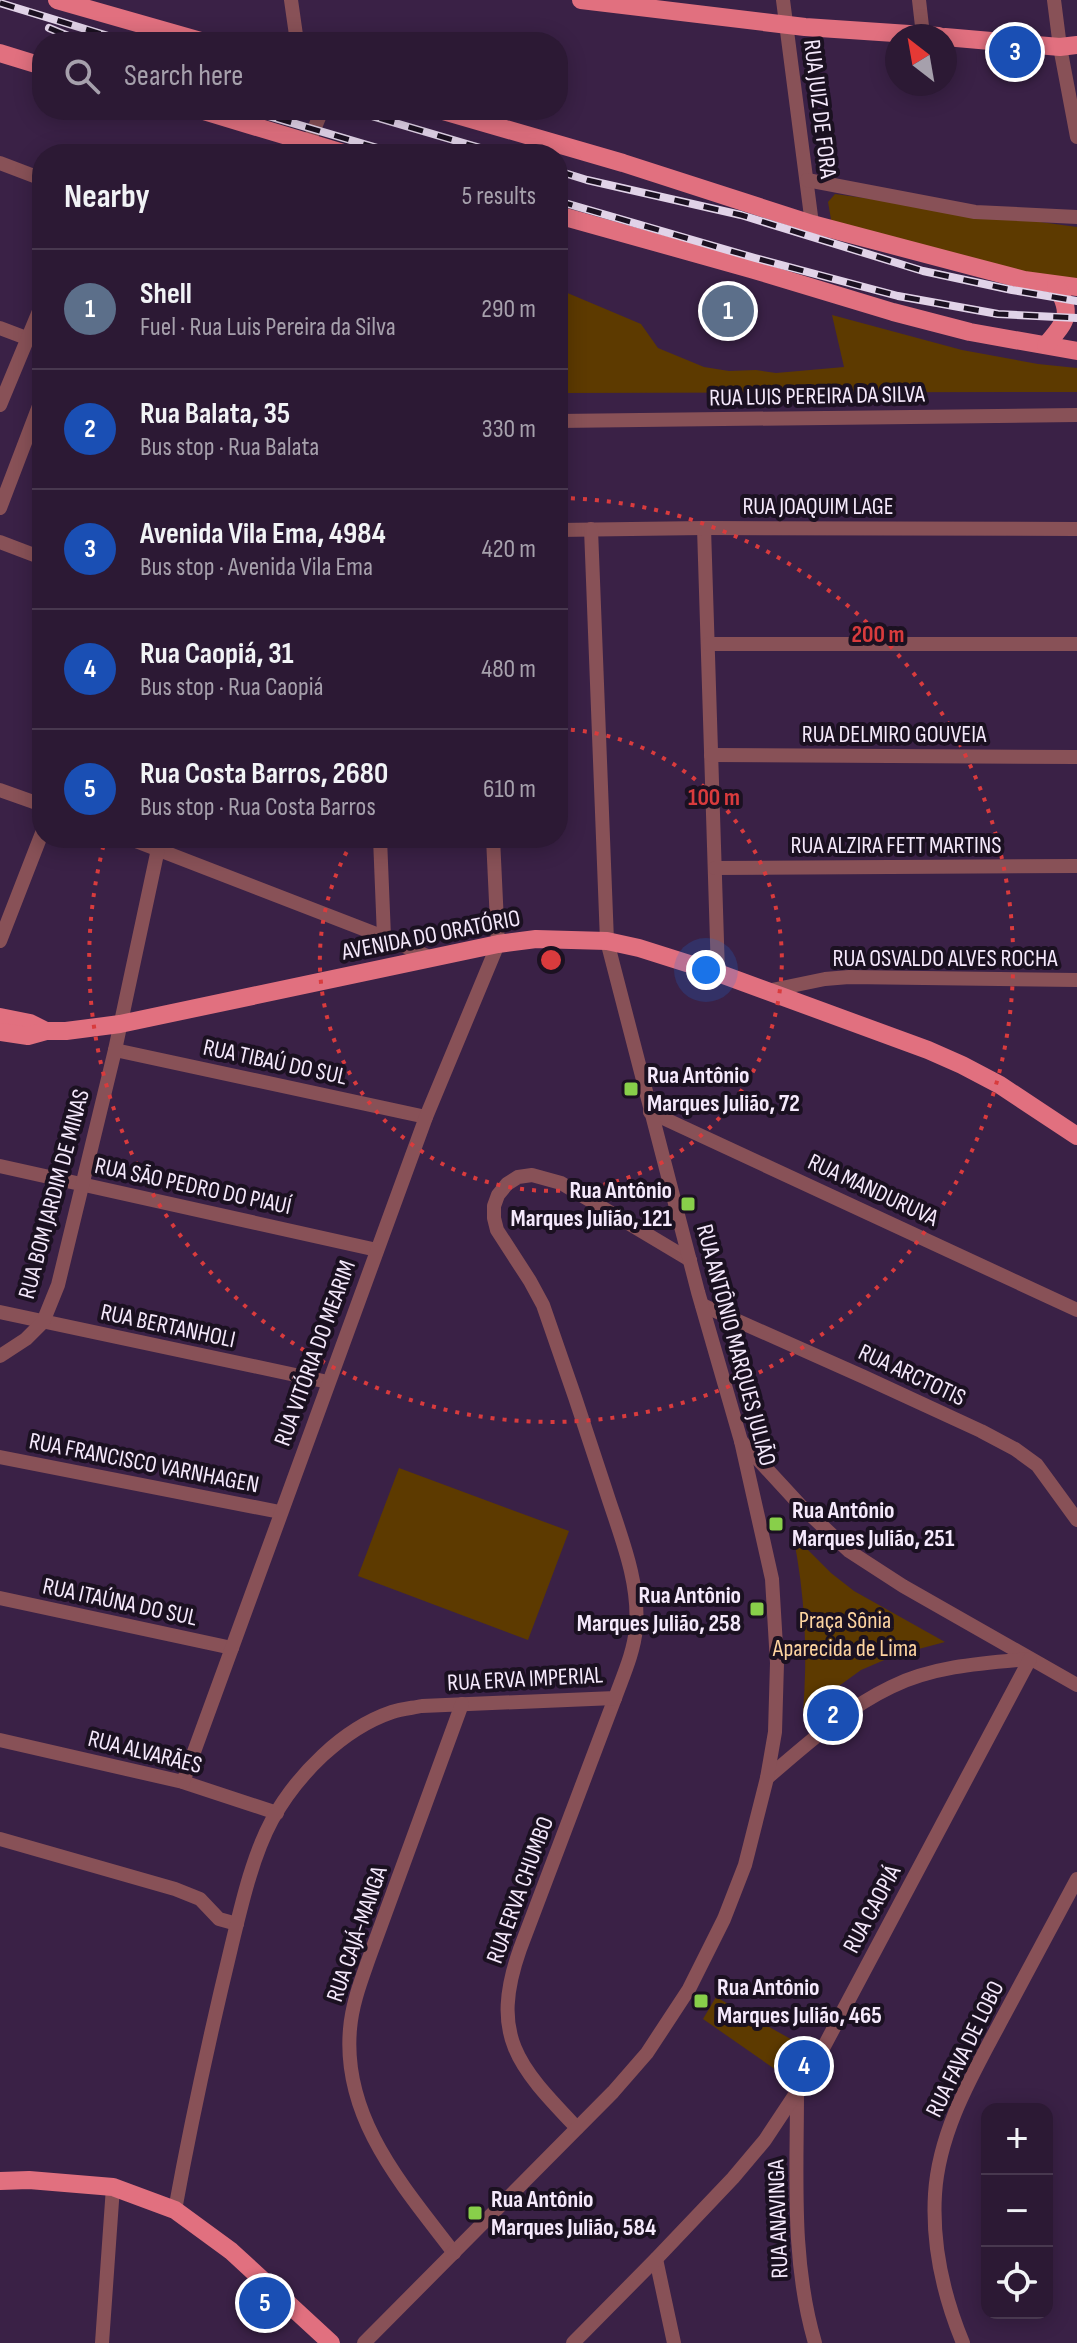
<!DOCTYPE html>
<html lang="en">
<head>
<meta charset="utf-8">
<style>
  :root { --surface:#2c1934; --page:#382640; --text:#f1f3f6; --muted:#a6a0ac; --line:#48384f; --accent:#88cf4a }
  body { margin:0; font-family:"Sofia Sans Condensed",sans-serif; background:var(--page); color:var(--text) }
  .controls { position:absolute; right:24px; bottom:24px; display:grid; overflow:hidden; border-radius:16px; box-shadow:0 4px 20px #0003 }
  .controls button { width:72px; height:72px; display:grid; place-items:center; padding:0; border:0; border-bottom:2px solid var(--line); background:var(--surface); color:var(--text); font:40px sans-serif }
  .compass { position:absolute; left:885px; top:24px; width:72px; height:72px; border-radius:50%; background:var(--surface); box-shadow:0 4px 20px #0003; rotate:329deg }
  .you { position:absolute; left:706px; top:970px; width:28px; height:28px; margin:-20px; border:6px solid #fff; border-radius:50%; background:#1a73e8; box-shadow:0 0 0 12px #1a73e833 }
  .badge { display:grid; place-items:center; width:52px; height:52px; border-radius:50%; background:var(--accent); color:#fff; font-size:26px; font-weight:700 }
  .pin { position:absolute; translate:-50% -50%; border:4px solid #fff; box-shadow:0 2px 8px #0006 }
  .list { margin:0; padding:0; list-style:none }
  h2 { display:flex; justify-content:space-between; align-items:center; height:104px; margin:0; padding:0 32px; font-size:34px }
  h2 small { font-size:26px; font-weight:400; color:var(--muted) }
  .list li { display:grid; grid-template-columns:52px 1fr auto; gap:24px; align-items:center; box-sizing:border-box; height:120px; padding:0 32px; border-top:2px solid var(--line) }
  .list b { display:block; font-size:30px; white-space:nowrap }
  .list p { margin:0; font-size:26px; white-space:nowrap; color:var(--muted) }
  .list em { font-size:26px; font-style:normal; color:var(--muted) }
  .icon { flex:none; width:44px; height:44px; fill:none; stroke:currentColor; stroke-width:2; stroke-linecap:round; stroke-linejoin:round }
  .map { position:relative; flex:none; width:1077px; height:2343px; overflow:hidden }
  .search { position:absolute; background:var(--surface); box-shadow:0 4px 20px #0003; left:32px; top:32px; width:536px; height:88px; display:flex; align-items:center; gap:20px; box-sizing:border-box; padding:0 28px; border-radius:32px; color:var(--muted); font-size:30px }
  .panel { position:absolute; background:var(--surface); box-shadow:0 4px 20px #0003; left:32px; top:144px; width:536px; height:704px; border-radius:32px }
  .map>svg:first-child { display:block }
  .green { fill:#5d3a00 }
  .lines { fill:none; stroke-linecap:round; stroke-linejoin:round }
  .minor { stroke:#885157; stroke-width:14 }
  .major { stroke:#e1707f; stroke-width:18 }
  .rail-casing { stroke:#e1d3e8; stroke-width:8 }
  .rail { stroke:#1b1121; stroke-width:5; stroke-dasharray:15; stroke-linecap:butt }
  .ring { fill:none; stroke:#d93b3d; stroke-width:4; stroke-dasharray:4 8 }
  .poi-dot { fill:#88cf4a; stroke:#1b1121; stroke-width:3 }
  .labels { text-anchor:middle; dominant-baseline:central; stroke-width:8; stroke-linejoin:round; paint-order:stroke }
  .street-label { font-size:24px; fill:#f5e9fc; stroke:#1b1121 }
  .poi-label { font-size:24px; font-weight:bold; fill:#f5e9fc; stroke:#1b1121; text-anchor:start }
  .park-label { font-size:24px; fill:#fdd4a0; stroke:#1b1121 }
  .centre { fill:#d93b3d; stroke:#1b1121; stroke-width:4 }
  .ring-label { font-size:24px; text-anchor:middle; font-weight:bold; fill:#d93b3d; stroke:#1b1121; stroke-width:8; stroke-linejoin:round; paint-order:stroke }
</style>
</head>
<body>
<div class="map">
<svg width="1077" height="2343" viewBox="0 0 1077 2343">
  <rect width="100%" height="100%" fill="#3a2146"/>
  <g class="green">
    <path d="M 835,194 L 1077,227 L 1077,281 L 1021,274 L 832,225 L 828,202 Z"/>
    <path d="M 558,289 L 641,324 L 658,348 L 704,367 L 729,371 L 756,370 L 776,373 L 844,367 L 832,315 L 962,350 L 1038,364 L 1077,368 L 1077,392 L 558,393 Z"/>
    <path d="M 399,1468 L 569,1531 L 528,1640 L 358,1576 Z"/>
    <path d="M 793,1535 L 831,1573 L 854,1591 L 945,1642 L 896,1655 L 861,1670 L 803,1712 C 808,1653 805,1594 793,1535 Z"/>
    <path d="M 716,1997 L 796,2042 L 779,2072 L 703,2019 Z"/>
  </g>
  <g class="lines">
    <g class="minor">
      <path d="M 291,0 L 297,42"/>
      <path d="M 783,0 L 812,224"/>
      <path d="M 919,0 L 923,35"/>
      <path d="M 1054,0 L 1060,47 L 1077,137"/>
      <path d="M 304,154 L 322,110"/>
      <path d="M 0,163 L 42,179"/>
      <path d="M 807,180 L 975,212 L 1077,217"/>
      <path d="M 0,328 L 29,339"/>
      <path d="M 0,405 L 42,304"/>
      <path d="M 558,421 L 1077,415"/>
      <path d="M 0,508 L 42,398"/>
      <path d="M 704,528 L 718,973"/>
      <path d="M 558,530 L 704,528 L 1077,529"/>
      <path d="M 0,542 L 42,558"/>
      <path d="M 708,644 L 1077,644"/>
      <path d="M 711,755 L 1077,757"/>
      <path d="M 0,790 L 42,805"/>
      <path d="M 128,838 L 384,937 L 429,957"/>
      <path d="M 380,838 L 384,937"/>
      <path d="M 715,868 L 1077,866"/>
      <path d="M 0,941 L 42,833"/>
      <path d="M 767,991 L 825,979 L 849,977 L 1077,980"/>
      <path d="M 115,1050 L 426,1117"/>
      <path d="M 650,1112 L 1077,1310"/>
      <path d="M 0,1166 L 377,1250"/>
      <path d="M 702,1305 L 864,1377 L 981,1431 L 1015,1449 L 1037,1465 L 1077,1520"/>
      <path d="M 0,1312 L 328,1382"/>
      <path d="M 0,1356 L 26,1339 L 43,1322 L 58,1285 L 115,1050 L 158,849"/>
      <path d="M 741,1441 L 800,1505 L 849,1551 L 903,1586 L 1077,1685"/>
      <path d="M 0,1457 L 280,1512"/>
      <path d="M 0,1598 L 232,1648"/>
      <path d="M 0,1740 L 183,1782 L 277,1813"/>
      <path d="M 767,1778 C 806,1745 845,1709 891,1687 C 933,1666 984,1663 1030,1659"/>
      <path d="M 183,1782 L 426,1117 L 498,944 L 493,838"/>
      <path d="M 0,1839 L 175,1889 L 200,1899 L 219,1919 L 237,1924"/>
      <path d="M 797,2093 C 797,2177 791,2261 815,2343"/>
      <path d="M 577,2128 C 519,2067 489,2037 520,1949 L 615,1698"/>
      <path d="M 175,2210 C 191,2122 210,2035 231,1948 C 241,1907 252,1857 272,1820 C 297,1775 342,1729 392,1712 C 401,1709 412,1708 422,1706 L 615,1698 C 623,1676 634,1652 636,1628 C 640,1581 620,1535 606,1491 C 586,1429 565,1367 543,1305 L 530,1281 L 497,1230 L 494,1218 L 494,1206 L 498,1195 L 507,1184 L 518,1177 L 532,1175 L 561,1183 L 690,1260"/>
      <path d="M 454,2253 C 404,2187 342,2119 350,2029 C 352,2004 361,1981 369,1958 L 462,1704"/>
      <path d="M 656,2259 L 674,2343"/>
      <path d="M 102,2343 L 113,2187"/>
      <path d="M 364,2343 L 613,2092 L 647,2053 L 689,1989 L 724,1919 L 745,1865 L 767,1778 L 775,1732 L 777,1663 L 772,1579 L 741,1441 L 698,1292 L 607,941 L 591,529"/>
      <path d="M 573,2343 L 656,2259 L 733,2178 L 765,2140 L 812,2069 L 1030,1659"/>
      <path d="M 963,2343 C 944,2297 932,2244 935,2194 C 939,2130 973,2074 1002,2019 C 1027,1972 1052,1926 1077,1879"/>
    </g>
    <g class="major">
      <path d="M 57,0 L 204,42"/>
      <path d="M 581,0 L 805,27 L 939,36"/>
      <path d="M 945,37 L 1060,47 L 1077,45"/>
      <path d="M 0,53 L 42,66"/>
      <path d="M 200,110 L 347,154"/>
      <path d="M 440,110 L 623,163 L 812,224 L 1024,280 L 1077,287"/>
      <path d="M 558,215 L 751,269 L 893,312 L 970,332 L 1077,351"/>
      <path d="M 1046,345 C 1067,320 1073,315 1056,285"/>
      <path d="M 0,1017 L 30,1023 L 46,1031"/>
      <path d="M 0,1032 L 28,1036 L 46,1031 L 66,1031 L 120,1024 L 498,944 L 536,939 L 607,941 L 639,948 L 718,973 L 928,1050 L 962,1065 L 1000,1085 L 1077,1136"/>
      <path d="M 0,2181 L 29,2180 L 113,2187 L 175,2210 L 231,2251 L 331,2343"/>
    </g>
    <defs>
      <g id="rail">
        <path d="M 0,3 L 128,42"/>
        <path d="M 49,28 L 83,42"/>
        <path d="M 248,110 L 398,154"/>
        <path d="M 351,110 L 501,154"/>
        <path d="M 558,171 L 587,180 L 741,215 L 923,271 L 1012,290 L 1077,301"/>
        <path d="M 558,201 L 755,258 L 898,296 L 998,314 L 1077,318"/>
      </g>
    </defs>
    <use href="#rail" class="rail-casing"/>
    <use href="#rail" class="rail"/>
  </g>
  <g class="ring">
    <path d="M559 729A231 231 0 1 1 354 839"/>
    <path d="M559 498A462 462 0 1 1 105 840"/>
  </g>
  <g class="poi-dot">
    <rect x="623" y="1081" width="16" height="16" rx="4"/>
    <rect x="680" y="1196" width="16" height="16" rx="4"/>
    <rect x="768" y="1516" width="16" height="16" rx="4"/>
    <rect x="749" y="1601" width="16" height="16" rx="4"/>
    <rect x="693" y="1993" width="16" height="16" rx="4"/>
    <rect x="467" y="2205" width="16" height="16" rx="4"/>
  </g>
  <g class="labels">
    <g class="street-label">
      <text transform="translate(820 109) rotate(83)">RUA JUIZ DE FORA</text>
      <text transform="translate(817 396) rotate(-1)">RUA LUIS PEREIRA DA SILVA</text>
      <text x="818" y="506">RUA JOAQUIM LAGE</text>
      <text x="894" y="734">RUA DELMIRO GOUVEIA</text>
      <text x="896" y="845">RUA ALZIRA FETT MARTINS</text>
      <text transform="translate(431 935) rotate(-11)">AVENIDA DO ORATÓRIO</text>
      <text x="945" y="958">RUA OSVALDO ALVES ROCHA</text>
      <text transform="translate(275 1062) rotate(12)">RUA TIBAÚ DO SUL</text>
      <text transform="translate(193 1186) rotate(12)">RUA SÃO PEDRO DO PIAUÍ</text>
      <text transform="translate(873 1190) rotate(25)">RUA MANDURUVA</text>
      <text transform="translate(54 1194) rotate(-75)">RUA BOM JARDIM DE MINAS</text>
      <text transform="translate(168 1326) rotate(12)">RUA BERTANHOLI</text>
      <text transform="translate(736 1345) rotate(75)">RUA ANTÔNIO MARQUES JULIÃO</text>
      <text transform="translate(315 1353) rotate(-70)">RUA VITÓRIA DO MEARIM</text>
      <text transform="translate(912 1375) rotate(25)">RUA ARCTOTIS</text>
      <text transform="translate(144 1463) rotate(11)">RUA FRANCISCO VARNHAGEN</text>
      <text transform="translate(120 1602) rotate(12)">RUA ITAÚNA DO SUL</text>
      <text transform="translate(525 1679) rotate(-3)">RUA ERVA IMPERIAL</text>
      <text transform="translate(145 1752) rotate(14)">RUA ALVARÃES</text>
      <text transform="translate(520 1890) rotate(-70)">RUA ERVA CHUMBO</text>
      <text transform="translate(872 1909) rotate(-62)">RUA CAOPIÁ</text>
      <text transform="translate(357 1934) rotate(-71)">RUA CAJÁ-MANGA</text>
      <text transform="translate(965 2049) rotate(-64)">RUA FAVA DE LOBO</text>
      <text transform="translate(778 2219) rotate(-92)">RUA ANAVINGA</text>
    </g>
    <g class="poi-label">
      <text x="647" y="1075">Rua Antônio<tspan x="647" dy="28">Marques Julião, 72</tspan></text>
      <text x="672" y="1190" text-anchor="end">Rua Antônio<tspan x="672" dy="28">Marques Julião, 121</tspan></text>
      <text x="792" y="1510">Rua Antônio<tspan x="792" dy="28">Marques Julião, 251</tspan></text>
      <text x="741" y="1595" text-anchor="end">Rua Antônio<tspan x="741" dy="28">Marques Julião, 258</tspan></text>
      <text x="717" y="1987">Rua Antônio<tspan x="717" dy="28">Marques Julião, 465</tspan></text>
      <text x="491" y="2199">Rua Antônio<tspan x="491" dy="28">Marques Julião, 584</tspan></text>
    </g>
    <g class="park-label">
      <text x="845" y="1620">Praça Sônia<tspan x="845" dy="28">Aparecida de Lima</tspan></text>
    </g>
  </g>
  <circle cx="551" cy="960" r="12" class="centre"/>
  <g class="ring-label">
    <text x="878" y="642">200 m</text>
    <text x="714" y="805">100 m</text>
  </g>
</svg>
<div class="controls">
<button>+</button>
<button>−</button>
<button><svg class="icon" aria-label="locate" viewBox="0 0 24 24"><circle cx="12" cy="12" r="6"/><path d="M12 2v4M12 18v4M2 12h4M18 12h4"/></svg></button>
</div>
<svg class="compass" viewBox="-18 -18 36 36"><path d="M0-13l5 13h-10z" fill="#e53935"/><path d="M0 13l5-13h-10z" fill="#a6a0ac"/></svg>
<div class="you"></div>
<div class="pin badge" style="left:728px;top:311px;background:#5c6f8a">1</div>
<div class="pin badge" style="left:833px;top:1715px;background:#1a4fb4">2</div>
<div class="pin badge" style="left:1015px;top:52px;background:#1a4fb4">3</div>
<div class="pin badge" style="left:804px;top:2066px;background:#1a4fb4">4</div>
<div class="pin badge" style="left:265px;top:2303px;background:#1a4fb4">5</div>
<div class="search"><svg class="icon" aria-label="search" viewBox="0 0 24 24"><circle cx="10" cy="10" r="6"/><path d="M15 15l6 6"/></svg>Search here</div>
<section class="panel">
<h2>Nearby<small>5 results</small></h2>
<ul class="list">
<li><span class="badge" style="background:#5c6f8a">1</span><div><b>Shell</b><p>Fuel · Rua Luis Pereira da Silva</p></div><em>290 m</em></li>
<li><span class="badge" style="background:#1a4fb4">2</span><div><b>Rua Balata, 35</b><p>Bus stop · Rua Balata</p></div><em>330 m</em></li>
<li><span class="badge" style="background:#1a4fb4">3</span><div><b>Avenida Vila Ema, 4984</b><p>Bus stop · Avenida Vila Ema</p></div><em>420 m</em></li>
<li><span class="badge" style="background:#1a4fb4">4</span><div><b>Rua Caopiá, 31</b><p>Bus stop · Rua Caopiá</p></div><em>480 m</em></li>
<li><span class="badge" style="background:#1a4fb4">5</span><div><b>Rua Costa Barros, 2680</b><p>Bus stop · Rua Costa Barros</p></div><em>610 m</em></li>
</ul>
</section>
</div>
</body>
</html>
